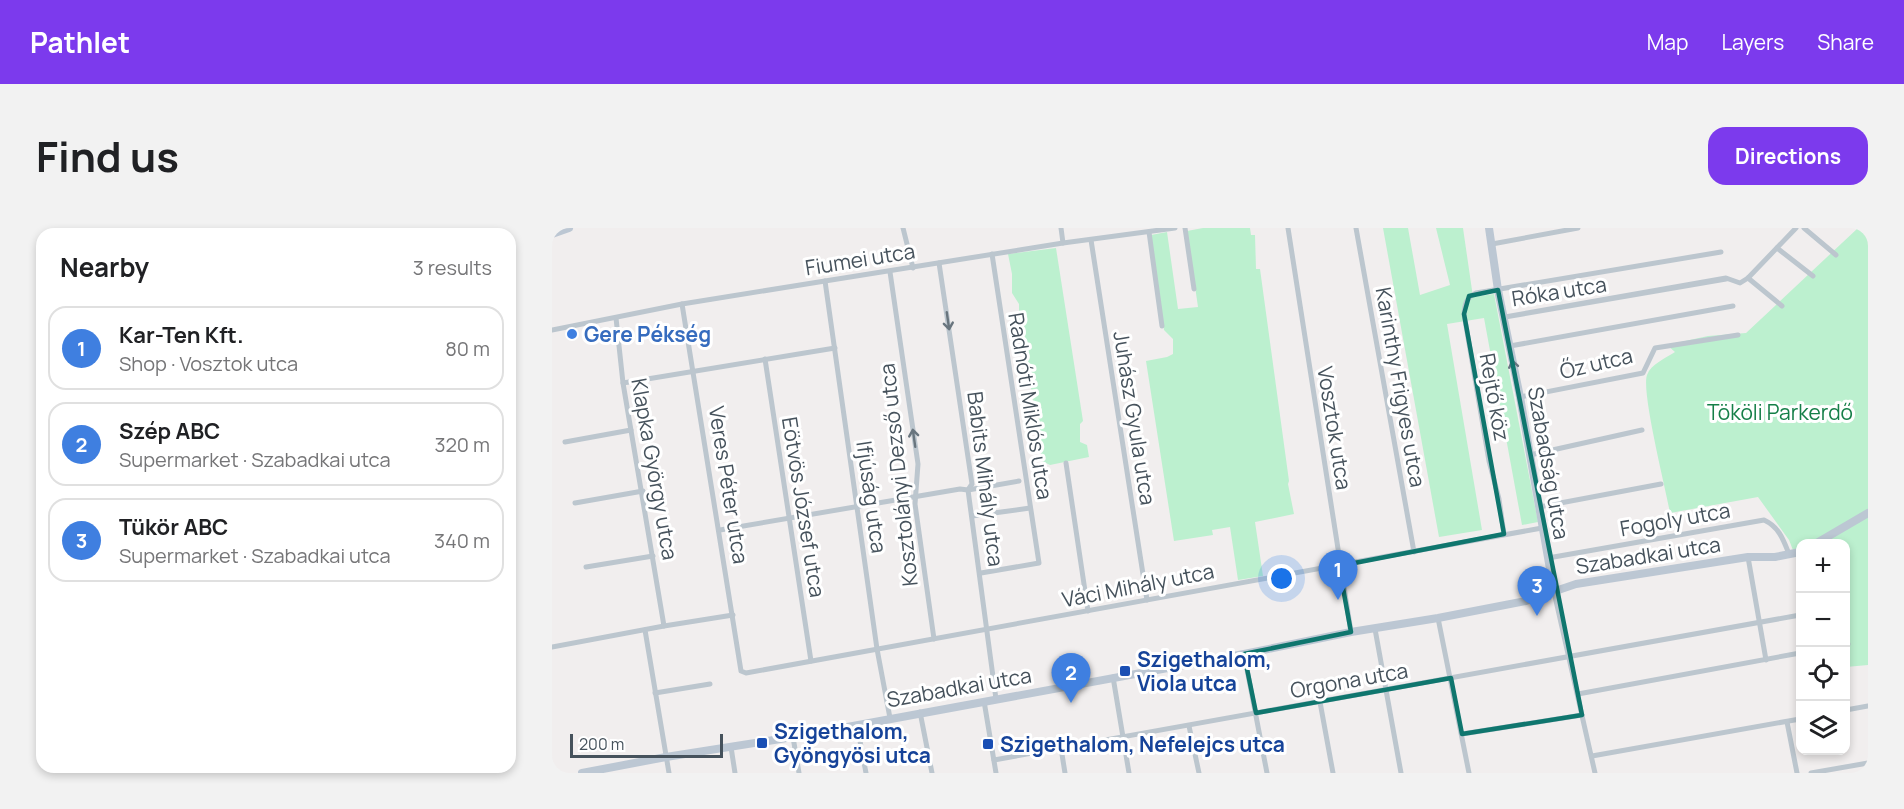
<!DOCTYPE html>
<html lang="en">
<head>
<meta charset="utf-8">
<style>
  :root { --surface:#fff; --page:#f2f2f2; --text:#202124; --muted:#757577; --line:#e0e0e0; --accent:#7c3aed }
  body { margin:0; font-family:Manrope,sans-serif; background:var(--page); color:var(--text) }
  .controls { position:absolute; right:18px; bottom:18px; display:grid; overflow:hidden; border-radius:12px; box-shadow:0 3px 9px #0003 }
  .controls button { width:54px; height:54px; display:grid; place-items:center; padding:0; border:0; border-bottom:2px solid var(--line); background:var(--surface); color:var(--text); font:30px sans-serif }
  .scale { position:absolute; left:18px; bottom:15px; width:153px; box-sizing:border-box; padding-left:6px; border:3px solid #46525c; border-top:0; font-size:16px; line-height:21px; white-space:nowrap; color:#46525c; -webkit-text-stroke:4px #fff; paint-order:stroke }
  .you { position:absolute; left:730px; top:351px; width:21px; height:21px; margin:-15px; border:4px solid #fff; border-radius:50%; background:#1a73e8; box-shadow:0 0 0 9px #1a73e833 }
  .badge { display:grid; place-items:center; width:39px; height:39px; border-radius:50%; background:var(--accent); color:#fff; font-size:20px; font-weight:700 }
  .pin { position:absolute; translate:-50% -50px; filter:drop-shadow(0 2px 3px #0008) }
  .pin::after { content:''; position:absolute; top:32px; width:21px; height:18px; background:inherit; clip-path:polygon(0 0,100% 0,50% 100%) }
  .list { margin:0; padding:0; list-style:none }
  h2 { display:flex; justify-content:space-between; align-items:center; height:78px; margin:0; padding:0 24px; font-size:26px }
  h2 small { font-size:20px; font-weight:400; color:var(--muted) }
  .list li { display:grid; grid-template-columns:39px 1fr auto; gap:18px; align-items:center; box-sizing:border-box; height:84px; margin:0 12px 12px; padding:0 12px; border:2px solid var(--line); border-radius:18px }
  .list b { display:block; font-size:22px; white-space:nowrap }
  .list p { margin:0; font-size:20px; white-space:nowrap; color:var(--muted) }
  .list em { font-size:20px; font-style:normal; color:var(--muted) }
  .icon { flex:none; width:33px; height:33px; fill:none; stroke:currentColor; stroke-width:2; stroke-linecap:round; stroke-linejoin:round }
  .map { position:relative; flex:none; width:1316px; height:545px; overflow:hidden; border-radius:18px }
  header { display:flex; align-items:center; gap:36px; box-sizing:border-box; height:84px; padding:0 30px; background:var(--accent); color:#fff }
  header strong { font-size:28px }
  nav { display:flex; gap:33px; margin-inline-start:auto; font-size:21px }
  .intro { display:flex; align-items:center; justify-content:space-between; box-sizing:border-box; height:144px; padding:0 36px }
  h1 { margin:0; font-size:42px }
  .button { padding:15px 27px; border-radius:18px; background:var(--accent); color:#fff; font-size:21px; font-weight:700 }
  main { display:flex; gap:36px; padding:0 36px }
  aside { flex:1; background:var(--surface); border-radius:18px; box-shadow:0 3px 9px #0003 }
  .map>svg:first-child { display:block }
  .green { fill:#bcf0cf }
  .lines { fill:none; stroke-linecap:round; stroke-linejoin:round }
  .street { stroke:#bcc6ce; stroke-width:5 }
  .secondary { stroke:#bcc7d3; stroke-width:8 }
  .oneway { stroke:#69757e }
  .oneway2 { stroke:#697580 }
  .marked { fill:none; stroke:#0f766e; stroke-width:4.5; stroke-linejoin:round }
  .shop-dot { fill:#3f7fe0; stroke:#fff; stroke-width:2 }
  .transit-dot { fill:#1a4fb4; stroke:#fff; stroke-width:2 }
  .labels { text-anchor:middle; dominant-baseline:central; stroke-width:6; stroke-linejoin:round; paint-order:stroke }
  .street-label { font-size:21px; fill:#46525c; stroke:#fff }
  .shop-label { font-size:21px; font-weight:bold; fill:#366cbe; stroke:#fff; text-anchor:start }
  .park-label { font-size:21px; fill:#157f48; stroke:#fff }
  .transit-label { font-size:21px; font-weight:bold; fill:#164399; stroke:#fff; text-anchor:start }
</style>
</head>
<body>
<header>
<strong>Pathlet</strong>
<nav><a>Map</a><a>Layers</a><a>Share</a></nav>
</header>
<div class="intro"><h1>Find us</h1><a class="button">Directions</a></div>
<main>
<aside>
<h2>Nearby<small>3 results</small></h2>
<ul class="list">
<li><span class="badge" style="background:#3f7fe0">1</span><div><b>Kar-Ten Kft.</b><p>Shop · Vosztok utca</p></div><em>80 m</em></li>
<li><span class="badge" style="background:#3f7fe0">2</span><div><b>Szép ABC</b><p>Supermarket · Szabadkai utca</p></div><em>320 m</em></li>
<li><span class="badge" style="background:#3f7fe0">3</span><div><b>Tükör ABC</b><p>Supermarket · Szabadkai utca</p></div><em>340 m</em></li>
</ul>
</aside>
<div class="map">
<svg width="1316" height="545" viewBox="0 0 1316 545">
  <rect width="100%" height="100%" fill="#f1eeee"/>
  <g class="green">
    <path d="M 651,0 L 698,0 L 699,7 L 703,7 L 704,41 L 708,41 L 737,253 L 736,256 L 742,286 L 703,294 L 711,348 L 686,352 L 678,299 L 660,302 L 661,307 L 622,313 L 594,133 L 615,129 L 621,126 L 621,111 L 612,102 L 599,7 L 615,4 L 626,81 L 646,79 L 635,3 Z"/>
    <path d="M 831,0 L 856,0 L 868,67 L 898,57 L 884,0 L 911,0 L 921,69 L 942,66 L 986,294 L 970,297 L 932,90 L 895,96 L 930,302 L 887,309 Z"/>
    <path d="M 1306,0 L 1316,0 L 1316,437 L 1294,439 L 1294,415 L 1297,414 L 1294,409 L 1294,316 L 1248,316 L 1248,340 L 1237,312 L 1206,269 L 1118,285 C 1114,261 1089,164 1095,147 C 1099,136 1114,130 1123,124 L 1115,117 L 1156,108 L 1194,105 Z"/>
    <path d="M 504,20 L 531,193 L 528,196 L 528,214 L 535,217 L 537,229 L 498,237 L 490,233 L 476,140 L 476,125 L 467,90 L 467,76 L 460,65 L 460,46 L 456,26 Z"/>
  </g>
  <g class="lines">
    <g class="street">
      <path d="M 351,0 L 361,40"/>
      <path d="M 509,0 L 511,15"/>
      <path d="M 633,0 L 642,61"/>
      <path d="M 736,0 L 799,404"/>
      <path d="M 804,0 L 862,324"/>
      <path d="M 1252,0 L 1284,27"/>
      <path d="M 597,4 L 610,98"/>
      <path d="M 539,12 L 595,372"/>
      <path d="M 940,16 L 1026,0"/>
      <path d="M 1225,20 L 1261,48"/>
      <path d="M 387,35 L 420,256 L 416,262 L 444,471"/>
      <path d="M 338,44 L 366,236 L 363,276 L 382,411"/>
      <path d="M 1196,50 L 1230,78"/>
      <path d="M 1174,51 L 953,89 L 1174,50 L 1188,55 L 1196,50 L 1244,0"/>
      <path d="M 273,53 L 325,421 L 338,490"/>
      <path d="M 130,76 L 189,443 L 194,445 L 990,300"/>
      <path d="M 64,90 L 71,155 L 112,398"/>
      <path d="M 0,102 L 130,76 L 273,53 L 511,15 L 623,0"/>
      <path d="M 958,118 L 1181,78"/>
      <path d="M 213,131 L 259,433"/>
      <path d="M 71,155 L 283,120"/>
      <path d="M 968,169 L 1091,145 L 1103,120 L 1186,107"/>
      <path d="M 13,214 L 79,202"/>
      <path d="M 978,227 L 1090,202"/>
      <path d="M 514,235 L 536,383"/>
      <path d="M 23,275 L 91,263"/>
      <path d="M 987,279 L 1109,256"/>
      <path d="M 420,288 L 478,280"/>
      <path d="M 168,302 L 408,261 L 416,262 L 467,253"/>
      <path d="M 952,306 L 947,271 L 937,233 L 912,86 C 913,75 914,70 924,65 L 1169,24"/>
      <path d="M 1196,329 L 1214,432"/>
      <path d="M 996,330 L 1212,292 C 1227,299 1231,311 1237,326"/>
      <path d="M 34,339 L 101,328"/>
      <path d="M 429,345 L 487,335 L 440,26"/>
      <path d="M 1002,364 L 1043,545"/>
      <path d="M 886,390 L 917,545"/>
      <path d="M 823,401 L 849,545"/>
      <path d="M 93,402 L 117,545"/>
      <path d="M 1294,416 L 1296,416"/>
      <path d="M 0,419 L 112,398 L 181,387"/>
      <path d="M 692,426 L 715,545"/>
      <path d="M 561,449 L 577,545"/>
      <path d="M 103,465 L 158,456"/>
      <path d="M 1026,466 L 1248,425"/>
      <path d="M 432,473 L 444,545"/>
      <path d="M 768,474 L 781,545"/>
      <path d="M 1294,482 L 1316,478"/>
      <path d="M 368,484 L 380,545"/>
      <path d="M 1235,494 L 1245,545"/>
      <path d="M 305,497 L 314,545"/>
      <path d="M 637,498 L 647,545"/>
      <path d="M 910,506 L 1030,487"/>
      <path d="M 241,509 L 247,545"/>
      <path d="M 179,519 L 183,545"/>
      <path d="M 509,520 L 513,545"/>
      <path d="M 1040,528 L 1248,491"/>
      <path d="M 442,532 L 1248,387"/>
      <path d="M 1259,545 L 1316,535"/>
    </g>
    <g class="secondary">
      <path d="M 937,0 L 946,62 L 968,169 L 1002,364"/>
      <path d="M 0,6 L 17,0"/>
      <path d="M 1263,316 L 1316,285"/>
      <path d="M 30,545 L 114,529 L 241,509 L 692,426 L 799,404 L 886,390 L 974,373 L 1024,356 L 1196,329 L 1223,329 L 1248,324"/>
    </g>
  </g>
  <defs><path id="oneway-shaft" d="M-6 0H5M1.5-3L5.5 0L1.5 3" fill="none" stroke-width="1.6" stroke-linecap="round" stroke-linejoin="round" transform="scale(1.5)"/></defs>
  <g class="oneway">
    <use href="#oneway-shaft" transform="translate(396 93) rotate(82)"/>
    <use href="#oneway-shaft" transform="translate(362 210) rotate(-98)"/>
  </g>
  <use class="oneway2" href="#oneway-shaft" transform="translate(962 141) rotate(-101)"/>
  <path class="marked" d="M 946,62 L 1030,487 L 910,506 L 899,450 L 704,485 L 692,426 L 799,404 L 787,338 L 952,306 L 912,86 L 917,68 Z"/>
  <circle class="shop-dot" cx="20" cy="106" r="6"/>
  <g class="transit-dot">
    <rect x="567" y="437" width="12" height="12" rx="3"/>
    <rect x="204" y="509" width="12" height="12" rx="3"/>
    <rect x="430" y="510" width="12" height="12" rx="3"/>
  </g>
  <g class="labels">
    <g class="street-label">
      <text transform="translate(308 31) rotate(-9)">Fiumei utca</text>
      <text transform="translate(1007 63) rotate(-9)">Róka utca</text>
      <text transform="translate(1044 135) rotate(-13)">Őz utca</text>
      <text transform="translate(849 159) rotate(80)">Karinthy Frigyes utca</text>
      <text transform="translate(943 169) rotate(80)">Rejtő köz</text>
      <text transform="translate(479 178) rotate(81)">Radnóti Miklós utca</text>
      <text transform="translate(583 190) rotate(81)">Juhász Gyula utca</text>
      <text transform="translate(783 200) rotate(81)">Vosztok utca</text>
      <text transform="translate(997 235) rotate(80)">Szabadság utca</text>
      <text transform="translate(103 241) rotate(80)">Klapka György utca</text>
      <text transform="translate(346 247) rotate(-96)">Kosztolányi Dezső utca</text>
      <text transform="translate(434 251) rotate(83)">Babits Mihály utca</text>
      <text transform="translate(177 257) rotate(81)">Veres Péter utca</text>
      <text transform="translate(320 269) rotate(82)">Ifjúság utca</text>
      <text transform="translate(252 279) rotate(81)">Eötvös József utca</text>
      <text transform="translate(1123 291) rotate(-10)">Fogoly utca</text>
      <text transform="translate(1096 327) rotate(-9)">Szabadkai utca</text>
      <text transform="translate(586 357) rotate(-11)">Váci Mihály utca</text>
      <text transform="translate(797 452) rotate(-10)">Orgona utca</text>
      <text transform="translate(407 459) rotate(-10)">Szabadkai utca</text>
    </g>
    <g class="shop-label">
      <text x="32" y="106">Gere Pékség</text>
    </g>
    <g class="park-label">
      <text x="1228" y="184">Tököli Parkerdő</text>
    </g>
    <g class="transit-label">
      <text x="585" y="431">Szigethalom,<tspan x="585" dy="24">Viola utca</tspan></text>
      <text x="222" y="503">Szigethalom,<tspan x="222" dy="24">Gyöngyösi utca</tspan></text>
      <text x="448" y="516">Szigethalom, Nefelejcs utca</text>
    </g>
  </g>
</svg>
<div class="controls">
<button>+</button>
<button>−</button>
<button><svg class="icon" aria-label="locate" viewBox="0 0 24 24"><circle cx="12" cy="12" r="6"/><path d="M12 2v4M12 18v4M2 12h4M18 12h4"/></svg></button>
<button><svg class="icon" aria-label="layers" viewBox="0 0 24 24"><path d="M12 4l9 5-9 5-9-5zM3 14l9 5 9-5"/></svg></button>
</div>
<div class="scale">200 m</div>
<div class="you"></div>
<div class="pin badge" style="left:786px;top:372px;background:#3f7fe0">1</div>
<div class="pin badge" style="left:519px;top:475px;background:#3f7fe0">2</div>
<div class="pin badge" style="left:985px;top:388px;background:#3f7fe0">3</div>
</div>
</main>
</body>
</html>
